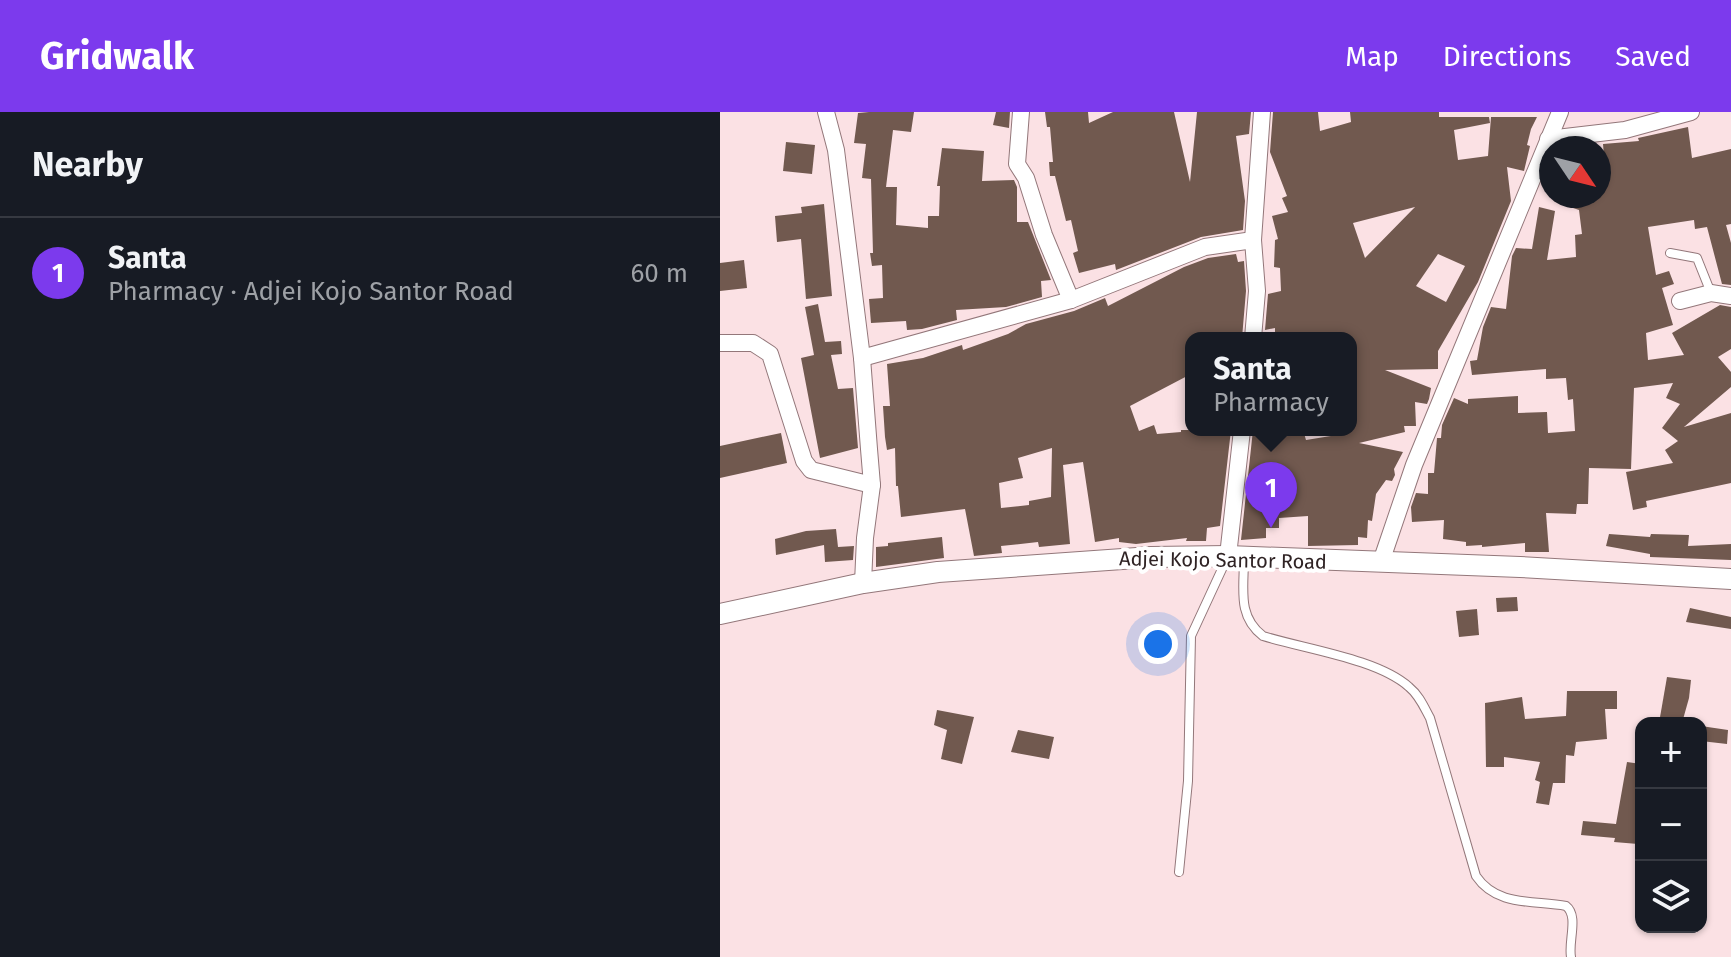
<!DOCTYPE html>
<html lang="en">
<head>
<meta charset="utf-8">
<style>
  :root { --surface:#171b24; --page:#242831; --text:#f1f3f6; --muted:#9ea1a6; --line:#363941; --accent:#7c3aed }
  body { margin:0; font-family:"Fira Sans",sans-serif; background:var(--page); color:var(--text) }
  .controls { position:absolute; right:24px; bottom:24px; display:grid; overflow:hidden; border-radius:16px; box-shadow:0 2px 6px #0004 }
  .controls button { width:72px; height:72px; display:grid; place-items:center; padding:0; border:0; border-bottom:2px solid var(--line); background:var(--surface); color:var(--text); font:40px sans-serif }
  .compass { position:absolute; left:819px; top:24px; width:72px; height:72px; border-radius:50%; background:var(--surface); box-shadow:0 2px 6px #0004; rotate:125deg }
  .you { position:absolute; left:438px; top:532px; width:28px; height:28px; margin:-20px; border:6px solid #fff; border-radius:50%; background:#1a73e8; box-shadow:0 0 0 12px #1a73e833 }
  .badge { display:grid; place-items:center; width:52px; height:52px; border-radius:50%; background:var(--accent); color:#fff; font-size:26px; font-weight:700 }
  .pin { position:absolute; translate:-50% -66px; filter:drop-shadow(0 2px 4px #0008) }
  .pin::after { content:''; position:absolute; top:42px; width:28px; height:24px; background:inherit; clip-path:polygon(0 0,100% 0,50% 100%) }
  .popup { position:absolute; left:465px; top:220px; width:172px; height:104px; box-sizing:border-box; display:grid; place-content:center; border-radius:16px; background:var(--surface); filter:drop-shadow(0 2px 6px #0005); font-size:26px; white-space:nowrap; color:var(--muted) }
  .popup b { font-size:30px; color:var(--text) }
  .popup::after { content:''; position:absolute; left:50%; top:100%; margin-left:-16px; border:16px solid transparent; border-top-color:var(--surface) }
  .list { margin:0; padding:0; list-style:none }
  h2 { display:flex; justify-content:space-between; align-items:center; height:104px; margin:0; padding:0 32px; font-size:34px }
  h2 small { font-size:26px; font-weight:400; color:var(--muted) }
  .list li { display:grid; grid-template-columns:52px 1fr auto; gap:24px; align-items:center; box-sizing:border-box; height:112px; padding:0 32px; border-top:2px solid var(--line) }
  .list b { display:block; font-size:30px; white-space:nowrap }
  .list p { margin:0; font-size:26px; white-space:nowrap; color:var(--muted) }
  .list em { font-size:26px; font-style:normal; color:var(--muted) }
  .icon { flex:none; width:44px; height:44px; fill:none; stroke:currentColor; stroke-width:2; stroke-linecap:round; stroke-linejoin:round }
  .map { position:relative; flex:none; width:1011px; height:845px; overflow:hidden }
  header { display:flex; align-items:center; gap:48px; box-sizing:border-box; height:112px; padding:0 40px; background:var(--accent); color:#fff }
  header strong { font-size:38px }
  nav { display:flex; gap:44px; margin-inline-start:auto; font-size:28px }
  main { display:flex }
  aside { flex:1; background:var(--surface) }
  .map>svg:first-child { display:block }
  .building { fill:#71594f; fill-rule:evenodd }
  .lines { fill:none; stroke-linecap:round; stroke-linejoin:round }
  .service-casing { stroke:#93777a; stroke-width:10 }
  .minor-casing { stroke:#93777a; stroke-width:18 }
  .tertiary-casing { stroke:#93777a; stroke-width:22 }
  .service { stroke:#fff; stroke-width:8 }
  .minor { stroke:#fff; stroke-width:16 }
  .tertiary { stroke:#fff; stroke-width:20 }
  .labels { text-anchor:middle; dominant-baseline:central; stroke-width:8; stroke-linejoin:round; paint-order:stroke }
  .street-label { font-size:20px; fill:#2f2324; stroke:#fff }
</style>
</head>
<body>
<header>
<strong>Gridwalk</strong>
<nav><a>Map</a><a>Directions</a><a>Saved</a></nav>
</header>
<main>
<aside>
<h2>Nearby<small></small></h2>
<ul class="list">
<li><span class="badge">1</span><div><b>Santa</b><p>Pharmacy · Adjei Kojo Santor Road</p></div><em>60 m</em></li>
</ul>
</aside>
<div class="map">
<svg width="1011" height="845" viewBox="0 0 1011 845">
  <rect width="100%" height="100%" fill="#fbe1e4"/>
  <g class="building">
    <path d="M 149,0 L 194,0 L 191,20 L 173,18 L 166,75 L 177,75 L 176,113 L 208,116 L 208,104 L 219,104 L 220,74 L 217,74 L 222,36 L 264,39 L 262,69 L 294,68 L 297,75 L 297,110 L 308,110 L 331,168 L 321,169 L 322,185 L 286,195 L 236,198 L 237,208 L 202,217 L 187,218 L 186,209 L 151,211 L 149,187 L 163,186 L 162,153 L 152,154 L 150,141 L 153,141 L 151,67 L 142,66 L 146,32 L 134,31 L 138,1 Z"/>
    <path d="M 276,0 L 290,0 L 289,16 L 273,13 Z"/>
    <path d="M 325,0 L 368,0 L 369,11 L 393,0 L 454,0 L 470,70 L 477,0 L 531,0 L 529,22 L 516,24 L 525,89 L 523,118 L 481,125 L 396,158 L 395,152 L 359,161 L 353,141 L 358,139 L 351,108 L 346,109 L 335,64 L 330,64 L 329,50 L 333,50 L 330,15 L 327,15 Z"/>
    <path d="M 553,0 L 598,0 L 600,19 L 631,10 L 630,0 L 719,0 L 719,5 L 769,5 L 770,11 L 734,18 L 738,48 L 768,44 L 771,5 L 817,5 L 811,17 L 807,33 L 810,34 L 804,59 L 787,55 L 791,89 L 758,170 L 718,239 L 718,257 L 665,258 L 711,276 L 709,287 L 707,292 L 695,290 L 696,314 L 684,314 L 685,320 L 639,331 L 683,340 L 674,357 L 675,363 L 672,369 L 666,368 L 656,382 L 652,409 L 648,408 L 647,426 L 638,425 L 638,433 L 588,434 L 588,404 L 559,406 L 559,416 L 546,416 L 546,426 L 521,428 L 533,318 L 583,318 L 586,328 L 617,323 L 614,318 L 631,318 L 631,226 L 555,226 L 555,216 L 545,218 L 548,182 L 561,179 L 560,156 L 554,155 L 555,128 L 558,127 L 552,104 L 568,100 L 562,86 L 567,84 L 550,40 ZM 695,95 L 645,146 L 633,111 ZM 718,142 L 745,154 L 726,190 L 696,174 Z"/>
    <path d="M 968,15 L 972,46 L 1011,37 L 1011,112 L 1006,113 L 1011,131 L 1011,173 L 1002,172 L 987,115 L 975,117 L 974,108 L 928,115 L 936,163 L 949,159 L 954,172 L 942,176 L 953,213 L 926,221 L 928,248 L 964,243 L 952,221 L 1000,193 L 1011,195 L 1011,237 L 998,245 L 1011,260 L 1011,275 L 964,315 L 1011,301 L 1011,371 L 926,389 L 927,395 L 913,398 L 906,360 L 953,351 L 945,338 L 958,329 L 942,316 L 960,292 L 946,286 L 953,271 L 914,276 L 911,357 L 869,356 L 868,392 L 857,392 L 856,402 L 826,401 L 829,440 L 805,440 L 805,431 L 762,435 L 762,433 L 746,434 L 746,430 L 723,427 L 724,408 L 692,410 L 691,395 L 696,381 L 708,382 L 708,361 L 714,361 L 717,326 L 721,326 L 722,313 L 734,286 L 748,292 L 748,287 L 798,284 L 798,301 L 827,300 L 828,321 L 855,319 L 853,287 L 848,288 L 846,266 L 826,267 L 826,257 L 752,263 L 750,249 L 757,248 L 763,215 L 771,195 L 786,197 L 792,144 L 796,136 L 812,137 L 819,95 L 835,99 L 827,148 L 856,145 L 855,123 L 862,122 L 859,98 L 853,96 L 852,84 L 880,84 L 879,56 L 885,56 L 883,32 L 919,29 L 918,26 Z"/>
    <path d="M 66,30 L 95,33 L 92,62 L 63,59 Z"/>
    <path d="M 104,92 L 112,184 L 86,187 L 81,127 L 57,130 L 55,104 L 82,101 L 81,95 Z"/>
    <path d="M 516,142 L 518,150 L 524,149 L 526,179 L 522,226 L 471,226 L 471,262 L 410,294 L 419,319 L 434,313 L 437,322 L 461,320 L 461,318 L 511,318 L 500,414 L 487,416 L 486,429 L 466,429 L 467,426 L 416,432 L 399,430 L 399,426 L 375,430 L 363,350 L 343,353 L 350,432 L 319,435 L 318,430 L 281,434 L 282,441 L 254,444 L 245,397 L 181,405 L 178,374 L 176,374 L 175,336 L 167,338 L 165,325 L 163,294 L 170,294 L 167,252 L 203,246 L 242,233 L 243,238 L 288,222 L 306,212 L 354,199 L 385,186 L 388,194 L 464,155 L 488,146 ZM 332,336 L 331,385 L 309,389 L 309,393 L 281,396 L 279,371 L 303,366 L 298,346 Z"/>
    <path d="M 24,148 L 27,176 L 0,179 L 0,151 Z"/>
    <path d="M 98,192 L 105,230 L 121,229 L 122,242 L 111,243 L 118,277 L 133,276 L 138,336 L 100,346 L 81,246 L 94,243 L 85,195 Z"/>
    <path d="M 61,321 L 67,351 L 0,366 L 0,334 Z"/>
    <path d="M 116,417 L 118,435 L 134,434 L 133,448 L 105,450 L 104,433 L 56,443 L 55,427 L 86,419 Z"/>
    <path d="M 889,422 L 930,425 L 931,422 L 969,423 L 968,434 L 1011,432 L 1011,448 L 930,445 L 930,442 L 886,434 Z"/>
    <path d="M 222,425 L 224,446 L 156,455 L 156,435 L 168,434 L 168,431 Z"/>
    <path d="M 797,485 L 798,499 L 777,500 L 776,486 Z"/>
    <path d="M 970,496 L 1011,505 L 1011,517 L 966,510 Z"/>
    <path d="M 757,497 L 759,523 L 739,525 L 736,499 Z"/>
    <path d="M 947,565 L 971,568 L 969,586 L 962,611 L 939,611 Z"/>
    <path d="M 847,579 L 897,579 L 897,597 L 885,597 L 887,627 L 856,630 L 854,644 L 846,643 L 845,671 L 833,671 L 829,693 L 816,691 L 820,670 L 815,668 L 820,650 L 784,645 L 784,655 L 766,655 L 765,591 L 802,585 L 805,607 L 846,604 Z"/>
    <path d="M 217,598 L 254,605 L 242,652 L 221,647 L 227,618 L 214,613 Z"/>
    <path d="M 981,614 L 1008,618 L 1007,632 L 981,629 Z"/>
    <path d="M 298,618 L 334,625 L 329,647 L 291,640 Z"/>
    <path d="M 907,650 L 921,652 L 916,692 L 921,693 L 918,732 L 894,730 L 895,726 L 861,723 L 863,709 L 896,712 Z"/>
  </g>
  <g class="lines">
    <defs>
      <g id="service">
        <path d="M 950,141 L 977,146 L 991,181"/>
        <path d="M 524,446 C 524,477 517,504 543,524 C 585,537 658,547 689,575 C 699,583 704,595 710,606 L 756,764 C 777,795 814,788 846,794 C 859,804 848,829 851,845"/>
        <path d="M 459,760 L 468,669 L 471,524 L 508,444"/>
      </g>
      <g id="minor">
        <path d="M 106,0 L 116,38 L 142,246 L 149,337 L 152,373 L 145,426 L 143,471"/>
        <path d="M 301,0 L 297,52 L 306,66 L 324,123 L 351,188"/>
        <path d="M 828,27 L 905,18 L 971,0"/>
        <path d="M 960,189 L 991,181 L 1011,184"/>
        <path d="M 533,226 L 537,179 L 533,128 L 542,0"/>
        <path d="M 0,231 L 33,231 L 50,242 L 84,349 L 91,358 L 152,373"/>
        <path d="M 142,246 L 351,188 L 485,135 L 533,128"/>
        <path d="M 508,444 L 522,318"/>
        <path d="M 661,450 L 694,353 L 840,0"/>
      </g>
      <path id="tertiary" d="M 0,502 L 143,471 L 218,460 L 431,445 L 508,444 L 800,455 L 1011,467"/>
    </defs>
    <use href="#service" class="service-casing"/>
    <use href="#minor" class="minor-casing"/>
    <use href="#tertiary" class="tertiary-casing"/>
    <use href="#service" class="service"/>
    <use href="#minor" class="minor"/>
    <use href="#tertiary" class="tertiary"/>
  </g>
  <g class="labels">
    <g class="street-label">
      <text transform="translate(503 448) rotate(1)">Adjei Kojo Santor Road</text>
    </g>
  </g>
</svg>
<div class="controls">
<button>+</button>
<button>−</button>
<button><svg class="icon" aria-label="layers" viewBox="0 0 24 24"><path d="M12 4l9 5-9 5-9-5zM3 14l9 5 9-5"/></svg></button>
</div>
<svg class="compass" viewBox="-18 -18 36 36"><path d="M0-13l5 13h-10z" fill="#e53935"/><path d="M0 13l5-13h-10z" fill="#9ea1a6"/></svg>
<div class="you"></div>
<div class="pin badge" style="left:551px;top:416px">1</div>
<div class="popup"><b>Santa</b>Pharmacy</div>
</div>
</main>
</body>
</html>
